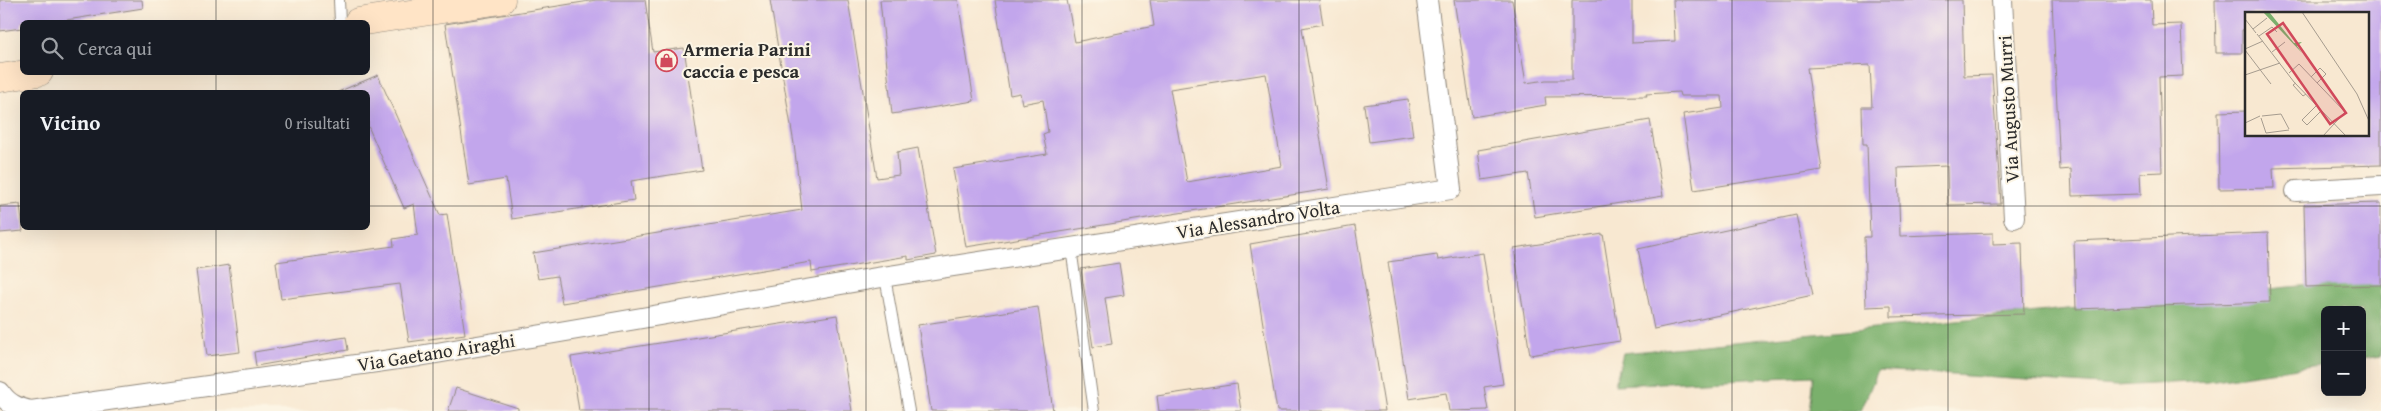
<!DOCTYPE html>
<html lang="it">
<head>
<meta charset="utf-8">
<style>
  :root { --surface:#171b24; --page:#20242c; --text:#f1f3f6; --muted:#9ea1a6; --line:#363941 }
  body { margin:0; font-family:"Gentium Book Plus",serif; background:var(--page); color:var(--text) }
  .controls { position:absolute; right:15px; bottom:15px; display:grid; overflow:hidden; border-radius:8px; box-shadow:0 5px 20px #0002 }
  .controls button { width:45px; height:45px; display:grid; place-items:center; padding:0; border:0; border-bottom:1px solid var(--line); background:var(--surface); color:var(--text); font:25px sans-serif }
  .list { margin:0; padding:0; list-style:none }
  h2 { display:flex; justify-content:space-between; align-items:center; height:65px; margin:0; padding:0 20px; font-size:21px }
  h2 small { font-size:16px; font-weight:400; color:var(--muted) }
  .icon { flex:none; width:28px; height:28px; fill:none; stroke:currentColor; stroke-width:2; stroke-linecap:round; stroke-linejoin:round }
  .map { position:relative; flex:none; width:2381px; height:411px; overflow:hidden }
  .search { position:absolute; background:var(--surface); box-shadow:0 5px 20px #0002; left:20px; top:20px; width:350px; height:55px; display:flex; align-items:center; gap:12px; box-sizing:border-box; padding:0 18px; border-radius:8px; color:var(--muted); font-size:19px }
  .panel { position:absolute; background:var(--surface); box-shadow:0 5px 20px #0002; left:20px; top:90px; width:350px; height:140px; border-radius:8px }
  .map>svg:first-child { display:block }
  .forest { fill:#7ab06c; stroke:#526e4c }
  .building { fill:#c2a6ec; fill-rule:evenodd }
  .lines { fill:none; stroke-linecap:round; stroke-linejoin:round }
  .lane-casing { stroke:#928a7e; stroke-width:12 }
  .street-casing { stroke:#928a7e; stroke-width:22 }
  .secondary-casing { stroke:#928a7e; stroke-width:29 }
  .lane { stroke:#fff; stroke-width:10 }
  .street { stroke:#fff; stroke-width:20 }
  .secondary { stroke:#ffe4c6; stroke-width:28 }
  .grid { fill:none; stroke:#2b2b2b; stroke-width:1; stroke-opacity:0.55 }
  .labels { text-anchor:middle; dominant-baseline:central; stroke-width:4; stroke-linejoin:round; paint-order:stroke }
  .poi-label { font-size:19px; font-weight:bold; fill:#2b2b2b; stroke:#fcf5e5; text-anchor:start }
  .street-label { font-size:19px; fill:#2b2b2b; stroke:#fcf5e5 }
  .inset-road { fill:none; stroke:#a69c8f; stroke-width:1 }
  .view { fill:#d1495b; fill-opacity:0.15; stroke:#d1495b; stroke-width:2.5 }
  .inset-edge { fill:none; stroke:#2b2b2b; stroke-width:2.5 }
</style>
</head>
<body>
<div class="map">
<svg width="2381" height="411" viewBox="0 0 2381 411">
  <rect width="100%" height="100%" fill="#fcf5e5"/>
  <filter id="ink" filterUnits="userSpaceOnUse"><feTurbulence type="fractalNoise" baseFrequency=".02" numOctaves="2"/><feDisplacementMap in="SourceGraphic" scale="10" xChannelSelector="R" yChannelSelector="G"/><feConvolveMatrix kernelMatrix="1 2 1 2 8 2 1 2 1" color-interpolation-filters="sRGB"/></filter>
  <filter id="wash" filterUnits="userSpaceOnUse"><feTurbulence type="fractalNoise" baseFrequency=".0096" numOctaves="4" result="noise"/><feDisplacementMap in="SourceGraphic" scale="20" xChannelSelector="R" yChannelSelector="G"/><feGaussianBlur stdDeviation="1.12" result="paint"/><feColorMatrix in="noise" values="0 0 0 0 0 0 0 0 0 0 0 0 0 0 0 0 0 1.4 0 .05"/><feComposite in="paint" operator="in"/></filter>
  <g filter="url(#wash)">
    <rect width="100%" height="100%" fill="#f8e8d1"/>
    <path class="forest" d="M 2381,278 L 2381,356 L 2362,359 L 2362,310 L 2325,310 L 2325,364 L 2208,381 L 2116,386 L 1878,370 L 1861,411 L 1809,411 L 1813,376 L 1615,385 L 1623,353 Z"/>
    <g id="blocks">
      <g class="building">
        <path d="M 0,0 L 142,0 L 143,8 L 54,22 L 22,22 L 22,28 L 0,31 Z"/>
        <path d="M 596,0 L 645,0 L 653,52 L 684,48 L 702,170 L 631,181 L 634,200 L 512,219 L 506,179 L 469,185 L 445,24 Z"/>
        <path d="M 770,0 L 848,0 L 877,178 L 899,175 L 897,152 L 918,148 L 936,255 L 908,260 L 908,256 L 812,272 L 811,262 L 562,303 L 557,276 L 538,279 L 533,253 L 802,210 L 794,144 Z"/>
        <path d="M 880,0 L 958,0 L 974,101 L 892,114 Z"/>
        <path d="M 995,0 L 1067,0 L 1075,42 L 1154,26 L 1150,0 L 1319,0 L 1323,24 L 1302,28 L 1329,189 L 966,247 L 953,169 L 1047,154 L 1043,134 L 1048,132 L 1043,100 L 1022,104 L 1020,93 L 1010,95 ZM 1266,74 L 1282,166 L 1187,182 L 1170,89 Z"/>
        <path d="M 1454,0 L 1512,0 L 1526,83 L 1546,80 L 1572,80 L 1572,0 L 1632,0 L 1632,43 L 1675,41 L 1673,0 L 1962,0 L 1964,76 L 1992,75 L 2001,204 L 1948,205 L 1947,166 L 1898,168 L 1900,236 L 1993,233 L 1993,244 L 2022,243 L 2024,314 L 1891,317 L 1891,306 L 1866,307 L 1864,237 L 1870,237 L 1867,144 L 1863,144 L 1862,107 L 1872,107 L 1870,65 L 1807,68 L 1822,170 L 1694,190 L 1683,114 L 1723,108 L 1722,96 L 1680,96 L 1679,92 L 1646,94 L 1647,96 L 1545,97 L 1546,105 L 1472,117 Z"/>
        <path d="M 2052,0 L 2151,0 L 2152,25 L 2181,24 L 2183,76 L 2159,77 L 2162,172 L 2140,173 L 2141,194 L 2072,196 L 2071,169 L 2060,170 Z"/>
        <path d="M 2215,0 L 2381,0 L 2381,165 L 2273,168 L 2274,188 L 2219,189 L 2218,112 L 2246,111 L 2246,135 L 2367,135 L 2367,14 L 2246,14 L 2246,29 L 2242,30 L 2242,53 L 2216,53 Z"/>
        <path d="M 378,75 L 440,215 L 447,214 L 465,334 L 409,342 L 400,284 L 281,299 L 276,262 L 394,246 L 393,239 L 418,235 L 414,204 L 404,208 L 368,126 L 368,92 L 338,92 Z"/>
        <path d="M 1408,99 L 1413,136 L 1369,142 L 1364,105 Z"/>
        <path d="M 1650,120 L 1663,196 L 1535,217 L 1528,173 L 1482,180 L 1478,150 Z"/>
        <path d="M 2381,203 L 2381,285 L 2306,287 L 2304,205 Z"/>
        <path d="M 20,204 L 23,231 L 0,233 L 0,206 Z"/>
        <path d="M 1796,215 L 1813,295 L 1654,329 L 1638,249 Z"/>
        <path d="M 1355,226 L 1385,411 L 1277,411 L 1250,244 Z"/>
        <path d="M 2268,233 L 2270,302 L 2076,309 L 2074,241 Z"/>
        <path d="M 1603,234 L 1620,341 L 1530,355 L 1514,248 Z"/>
        <path d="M 1483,253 L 1503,384 L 1484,387 L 1488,410 L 1449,411 L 1446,393 L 1409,399 L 1388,262 L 1437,255 L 1438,260 Z"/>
        <path d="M 1119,263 L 1124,295 L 1105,298 L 1112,344 L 1093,347 L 1081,269 Z"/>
        <path d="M 229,265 L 240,352 L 207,356 L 196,270 Z"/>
        <path d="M 1038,307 L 1053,411 L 931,411 L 918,325 Z"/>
        <path d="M 837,315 L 852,411 L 579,411 L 571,357 Z"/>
        <path d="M 346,337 L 348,350 L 256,366 L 254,352 Z"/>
        <path d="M 1237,384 L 1241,411 L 1159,411 L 1157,396 Z"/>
        <path d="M 456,388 L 518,408 L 518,411 L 448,411 Z"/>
      </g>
    </g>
  </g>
  <g filter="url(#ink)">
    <use href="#blocks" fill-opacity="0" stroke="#928a7e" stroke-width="1"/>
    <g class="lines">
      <defs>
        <g id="lane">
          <path d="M 339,0 L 340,22"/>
          <path d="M 1071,248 L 1094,411"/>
          <path d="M 885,277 L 909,411"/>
        </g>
        <g id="street">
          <path d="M 2002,0 L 2014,218"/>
          <path d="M 2296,191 L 2381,186"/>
          <path d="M 0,392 C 8,404 17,408 31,411 L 419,356 L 876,278 L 1451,189 L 1427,0"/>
        </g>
        <g id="secondary">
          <path d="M 358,22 L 501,0"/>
          <path d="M 0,78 L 39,72"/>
        </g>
      </defs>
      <use href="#lane" class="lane-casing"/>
      <use href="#street" class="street-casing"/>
      <use href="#secondary" class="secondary-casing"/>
      <use href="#lane" class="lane"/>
      <use href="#street" class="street"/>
      <use href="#secondary" class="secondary"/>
    </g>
  </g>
  <path class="grid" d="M 216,0 L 216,22M 433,0 L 433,411M 649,0 L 649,411M 866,0 L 866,411M 1082,0 L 1082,411M 1299,0 L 1299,411M 1515,0 L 1515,411M 1732,0 L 1732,411M 1948,0 L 1948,411M 2165,0 L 2165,411M 216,72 L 216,92M 0,206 L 22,206M 368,206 L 2381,206M 216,228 L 216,411"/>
  <defs>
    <symbol id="shop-ring" viewBox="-11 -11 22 22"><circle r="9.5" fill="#fcf5e5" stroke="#d1495b" stroke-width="1.5"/><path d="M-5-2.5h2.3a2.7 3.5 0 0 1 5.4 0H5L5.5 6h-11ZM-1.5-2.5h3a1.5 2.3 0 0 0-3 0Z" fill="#d1495b"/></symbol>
  </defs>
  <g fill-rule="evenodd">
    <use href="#shop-ring" x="654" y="48" width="25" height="25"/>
  </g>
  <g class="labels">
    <g class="poi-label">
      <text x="683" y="49">Armeria Parini<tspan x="683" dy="22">caccia e pesca</tspan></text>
    </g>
    <g class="street-label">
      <text transform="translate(2008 109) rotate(-93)">Via Augusto Murri</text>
      <text transform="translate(1258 219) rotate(-9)">Via Alessandro Volta</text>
      <text transform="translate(436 352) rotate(-9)">Via Gaetano Airaghi</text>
    </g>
  </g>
  <g transform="translate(2245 12)">
    <rect width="124" height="124" fill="#f8e8d1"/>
    <path d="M 18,0 L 25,1 L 49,31 L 57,30 L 52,34 L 57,41 Z" fill="#7ab06c"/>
    <path class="inset-road" d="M 57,0 L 112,82 L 124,109M 0,7 L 11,21M 8,17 L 22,6M 12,22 L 49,70 L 101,124M 14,24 L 27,15 L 32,20M 0,37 L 18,29M 0,38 L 26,72M 27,40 L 40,30M 44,61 L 54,52 L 100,100 L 78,124M 0,63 L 35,51M 66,65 L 75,56 L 81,62 L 72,71M 51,71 L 48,73 L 58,84 L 61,82M 72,93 L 57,108 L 62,113 L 77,98M 17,104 L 36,102 L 44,117M 16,106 L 21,121 L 44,118M 0,111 L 15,104"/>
    <path class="view" d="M 38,11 L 101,101 L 85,112 L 22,22 Z"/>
    <rect width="124" height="124" class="inset-edge"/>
  </g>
</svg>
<div class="controls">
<button>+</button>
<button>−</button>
</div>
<div class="search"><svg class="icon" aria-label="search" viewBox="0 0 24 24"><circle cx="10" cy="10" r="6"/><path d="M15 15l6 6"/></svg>Cerca qui</div>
<section class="panel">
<h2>Vicino<small>0 risultati</small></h2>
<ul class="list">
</ul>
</section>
</div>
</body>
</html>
